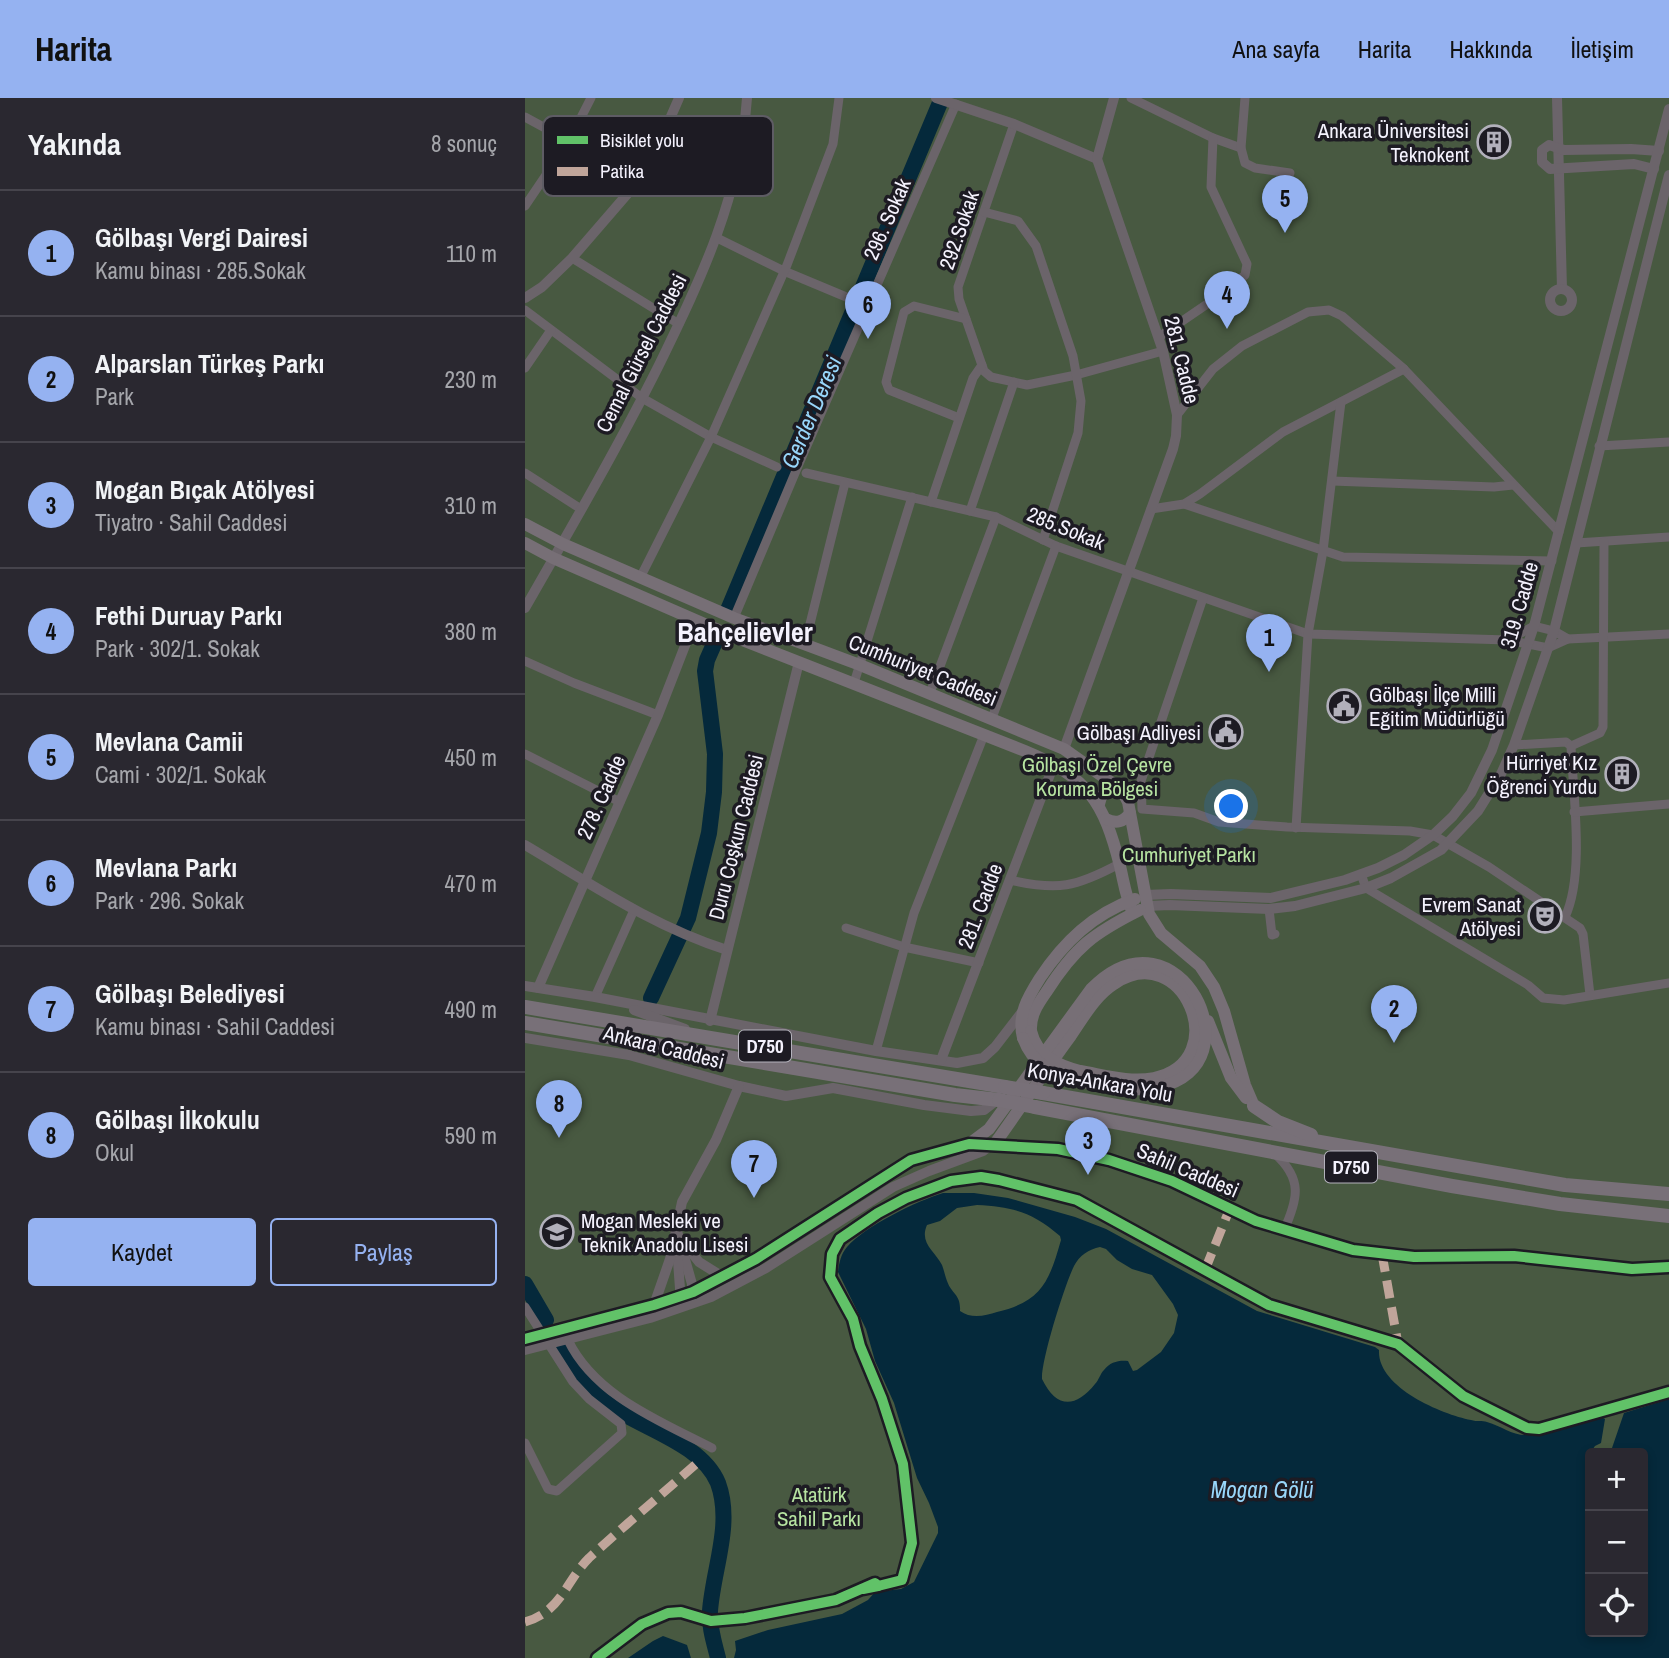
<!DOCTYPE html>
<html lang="tr">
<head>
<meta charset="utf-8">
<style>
  :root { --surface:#2a2830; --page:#323038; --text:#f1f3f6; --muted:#a5a6ab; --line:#46444c; --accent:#95b2f1 }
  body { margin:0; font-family:"Archivo Narrow",sans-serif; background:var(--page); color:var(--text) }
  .controls { position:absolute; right:21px; bottom:21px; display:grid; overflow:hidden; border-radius:7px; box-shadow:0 4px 10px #0003 }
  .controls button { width:63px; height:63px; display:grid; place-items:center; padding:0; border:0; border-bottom:2px solid var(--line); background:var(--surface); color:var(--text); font:35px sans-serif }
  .you { position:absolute; left:707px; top:709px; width:24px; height:24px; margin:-18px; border:5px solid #fff; border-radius:50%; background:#1a73e8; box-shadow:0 0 0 10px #1a73e833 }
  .badge { display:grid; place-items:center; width:46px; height:46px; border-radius:50%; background:var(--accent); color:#111; font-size:23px; font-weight:700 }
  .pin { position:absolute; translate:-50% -58px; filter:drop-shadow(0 2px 4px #0008) }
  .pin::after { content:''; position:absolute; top:37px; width:24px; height:21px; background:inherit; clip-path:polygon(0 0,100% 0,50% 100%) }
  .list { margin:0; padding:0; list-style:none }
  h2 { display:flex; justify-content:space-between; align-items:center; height:91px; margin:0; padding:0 28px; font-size:30px }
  h2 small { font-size:23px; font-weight:400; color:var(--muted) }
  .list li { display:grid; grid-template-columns:46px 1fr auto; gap:21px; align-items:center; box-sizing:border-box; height:126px; padding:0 28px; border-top:2px solid var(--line) }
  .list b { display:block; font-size:26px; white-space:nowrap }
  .list p { margin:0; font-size:23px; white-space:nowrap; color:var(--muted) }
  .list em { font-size:23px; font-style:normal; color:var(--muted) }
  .actions { display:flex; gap:14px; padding:21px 28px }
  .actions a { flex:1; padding:16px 0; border:2px solid var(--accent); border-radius:7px; text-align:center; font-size:24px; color:var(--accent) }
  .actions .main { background:var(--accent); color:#111 }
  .icon { flex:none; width:38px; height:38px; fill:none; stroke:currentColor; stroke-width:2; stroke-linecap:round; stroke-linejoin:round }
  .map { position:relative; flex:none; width:1144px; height:1560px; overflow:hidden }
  header { display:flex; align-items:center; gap:42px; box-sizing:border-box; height:98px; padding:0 35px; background:var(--accent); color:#111 }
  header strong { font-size:33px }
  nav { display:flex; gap:38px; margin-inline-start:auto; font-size:24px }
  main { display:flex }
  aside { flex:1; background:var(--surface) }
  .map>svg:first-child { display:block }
  .green { fill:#485941; fill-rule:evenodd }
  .water { fill:#05293b; fill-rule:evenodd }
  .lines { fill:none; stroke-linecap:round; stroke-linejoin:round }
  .river { stroke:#05293b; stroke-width:16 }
  .minor { stroke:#6b646a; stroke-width:9 }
  .tertiary { stroke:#6b646a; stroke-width:10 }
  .secondary { stroke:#776f76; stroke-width:12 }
  .trunk { stroke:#787078; stroke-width:14 }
  .secondary-bridge { stroke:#776f76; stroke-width:12 }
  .trunk-bridge { stroke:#787078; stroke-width:14 }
  .quiet { stroke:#c0a59a; stroke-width:9; stroke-dasharray:18 9; stroke-linecap:butt }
  .cycleway-casing { stroke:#1d1b23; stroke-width:15 }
  .cycleway { stroke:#61c268; stroke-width:10 }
  .labels { text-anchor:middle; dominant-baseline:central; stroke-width:7; stroke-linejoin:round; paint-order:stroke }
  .shield { fill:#1d1b23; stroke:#b4b2bc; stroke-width:2 }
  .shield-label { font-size:19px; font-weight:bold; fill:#f4f2fd }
  .poi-label { font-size:21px; fill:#f4f2fd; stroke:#1d1b23; text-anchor:end }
  .street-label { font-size:21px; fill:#f4f2fd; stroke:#1d1b23 }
  .park-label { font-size:21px; fill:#b6e3a1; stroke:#1d1b23 }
  .water-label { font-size:23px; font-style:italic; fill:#98d6fa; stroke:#1d1b23 }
  .district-label { font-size:28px; font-weight:bold; fill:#f4f2fd; stroke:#1d1b23 }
  .key { fill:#1d1b23; stroke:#5e5c64; stroke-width:2 }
  .key-label { font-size:19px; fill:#f4f2fd }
</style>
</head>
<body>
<header>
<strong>Harita</strong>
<nav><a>Ana sayfa</a><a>Harita</a><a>Hakkında</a><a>İletişim</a></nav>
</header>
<main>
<aside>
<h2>Yakında<small>8 sonuç</small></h2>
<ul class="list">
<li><span class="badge">1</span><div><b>Gölbaşı Vergi Dairesi</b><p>Kamu binası · 285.Sokak</p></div><em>110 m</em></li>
<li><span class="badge">2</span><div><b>Alparslan Türkeş Parkı</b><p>Park</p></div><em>230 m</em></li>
<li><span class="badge">3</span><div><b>Mogan Bıçak Atölyesi</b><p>Tiyatro · Sahil Caddesi</p></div><em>310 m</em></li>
<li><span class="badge">4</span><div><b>Fethi Duruay Parkı</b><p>Park · 302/1. Sokak</p></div><em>380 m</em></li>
<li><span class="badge">5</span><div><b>Mevlana Camii</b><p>Cami · 302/1. Sokak</p></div><em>450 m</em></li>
<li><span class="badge">6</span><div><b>Mevlana Parkı</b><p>Park · 296. Sokak</p></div><em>470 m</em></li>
<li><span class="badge">7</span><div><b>Gölbaşı Belediyesi</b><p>Kamu binası · Sahil Caddesi</p></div><em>490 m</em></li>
<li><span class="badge">8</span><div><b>Gölbaşı İlkokulu</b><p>Okul</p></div><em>590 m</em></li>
</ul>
<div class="actions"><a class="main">Kaydet</a><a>Paylaş</a></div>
</aside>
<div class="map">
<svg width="1144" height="1560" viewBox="0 0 1144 1560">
  <rect width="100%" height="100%" fill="#383640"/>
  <path class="green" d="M 0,0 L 1144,0 L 1144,1560 L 0,1560 ZM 1065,1355 L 1118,1355 L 1118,1534 L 1065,1534 Z"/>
  <g class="water">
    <path d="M 418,1095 L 449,1095 L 483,1100 L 550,1119 L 581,1131 L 732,1213 L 850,1249 L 854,1252 C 852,1289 916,1316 946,1322 C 952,1324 957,1322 962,1324 C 977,1328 987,1338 1003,1337 C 1020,1337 1034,1329 1049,1324 C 1058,1322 1067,1321 1076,1319 L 1080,1321 L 1076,1345 L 1070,1348 L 1065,1355 L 1065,1534 L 1118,1534 L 1118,1355 L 1088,1355 L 1087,1350 L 1099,1315 L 1144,1301 L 1144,1560 L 209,1560 L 211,1552 L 210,1543 L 243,1532 L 317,1516 L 343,1502 L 350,1494 L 376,1491 L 389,1484 L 413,1435 L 413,1429 L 404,1405 L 392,1380 L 369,1305 L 350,1263 L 341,1231 L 313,1174 C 314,1165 316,1156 322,1149 C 340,1128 392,1103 418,1095 ZM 452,1107 C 488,1109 507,1114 535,1138 L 536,1142 C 524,1184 517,1203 472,1214 C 460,1218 446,1221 435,1213 C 436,1196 427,1197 422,1183 C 420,1178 419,1172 417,1167 C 410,1153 394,1145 402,1127 L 415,1123 L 432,1110 ZM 575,1149 L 581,1151 L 592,1162 L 607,1171 L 627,1177 L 648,1206 L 653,1217 L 649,1235 L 636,1254 L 612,1272 L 608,1273 L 603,1263 C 594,1262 585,1264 579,1272 C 575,1276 574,1282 570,1286 C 550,1311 531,1310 517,1281 C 516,1262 540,1186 549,1168 C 554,1158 564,1151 575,1149 Z"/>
    <path d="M 138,1538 L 162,1547 L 166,1560 L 103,1560 L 128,1543 Z"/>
  </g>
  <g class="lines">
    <g class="river">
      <path d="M 203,512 L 417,0"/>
      <path d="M 126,900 L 163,820 L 184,735 L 189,694 L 190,656 L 180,573 L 182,562 L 193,537"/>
      <path d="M 0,1186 L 21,1222"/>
      <path d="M 37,1252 C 49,1274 65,1294 86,1308 C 119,1331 177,1346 193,1385 C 208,1426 188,1471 185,1513 C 184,1529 189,1544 193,1560"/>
    </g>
    <g class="minor">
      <path d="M 606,0 L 688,40 L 716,50"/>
      <path d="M 720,0 L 716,50 L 720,65 L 730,70 L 765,75"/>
      <path d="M 0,19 L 44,43"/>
      <path d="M 489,26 L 433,189 L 434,201 L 459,273 L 466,279 L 502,287 L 551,277 L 638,253"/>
      <path d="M 48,36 L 207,91"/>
      <path d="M 0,108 L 44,43 L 66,0"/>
      <path d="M 459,114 L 493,123 L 511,148 L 548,258 L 556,303 L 553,335 L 518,442"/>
      <path d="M 192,140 L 259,173 L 326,201"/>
      <path d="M 47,160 L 154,226"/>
      <path d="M 0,212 L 117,300 L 186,339 L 252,369"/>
      <path d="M 634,239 L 704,191 L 720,177 L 722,166 L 686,89 L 688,40"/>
      <path d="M 0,270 L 26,232"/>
      <path d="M 652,317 L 688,271 L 717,248 L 783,214 L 804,212 L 817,218 L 879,271 L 1034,434"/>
      <path d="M 434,320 L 364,292 L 361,284 L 379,214 L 389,208 L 441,221"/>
      <path d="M 1074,348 L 1144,344"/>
      <path d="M 0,375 L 56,411"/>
      <path d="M 281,375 L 471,419 L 531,448 L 783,536 L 983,542 L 1023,550 L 1043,541 L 1144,536"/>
      <path d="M 807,383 L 969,389 L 988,387"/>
      <path d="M 406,404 L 448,280 L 457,267"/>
      <path d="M 659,406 L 818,459 L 1027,463"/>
      <path d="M 626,411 L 659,406 L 675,396 L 758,334 L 879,271"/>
      <path d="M 445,413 L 489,284"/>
      <path d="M 1051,445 L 1144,439"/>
      <path d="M 115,480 L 186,339 L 262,167 L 308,46 L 314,0"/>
      <path d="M 678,500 L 616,683 L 617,711 L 669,715 L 694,724 L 762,729 L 885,733 L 908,737 L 964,769 L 1055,830 L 1058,836 L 1065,897"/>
      <path d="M 209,520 L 273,368 L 431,6"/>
      <path d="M 983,542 L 1009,528 L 1029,533 L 1043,541"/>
      <path d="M 280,546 L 320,385"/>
      <path d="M 0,563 L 49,585 L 133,617"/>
      <path d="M 329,585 L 387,399"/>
      <path d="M 405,595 L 471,419"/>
      <path d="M 467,620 L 531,448"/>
      <path d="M 989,647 L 1041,644 L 1046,648 C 1048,695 1060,777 1040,819"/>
      <path d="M 1046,648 L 1075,635 L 1078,629 L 1079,444"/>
      <path d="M 0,656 L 95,704"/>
      <path d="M 1049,714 L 1144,706"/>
      <path d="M 771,730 L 783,536 L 798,453 L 816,304"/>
      <path d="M 836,776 L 841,790 L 1003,887 L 1018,900 L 1039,902 L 1144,885"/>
      <path d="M 485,782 C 533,793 551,789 594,766"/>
      <path d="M 744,811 L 747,837 L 750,836"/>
      <path d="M 321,830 L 379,849 L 454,865"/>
      <path d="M 70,899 L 109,812"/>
      <path d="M 351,953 L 389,815 L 459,637"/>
      <path d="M 750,1056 C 778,1081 773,1101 759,1132"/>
      <path d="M 0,1209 L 48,1284 L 64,1301 L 96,1326 L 97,1335 L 32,1393 L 23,1391 L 0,1345"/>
      <path d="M 43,1242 C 70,1298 135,1323 187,1350"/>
    </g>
    <g class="tertiary">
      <path d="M 411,0 L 489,26 L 572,61"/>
      <path d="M 1032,0 L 1037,191"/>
      <path d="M 1129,71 L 1109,66 L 1025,71 L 1017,64 L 1017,52 L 1024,47 L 1039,52 L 1106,51 L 1134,53"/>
      <circle cx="1036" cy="202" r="11"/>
      <path d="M 0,200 L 17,189 L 47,160 L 117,79 L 127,62 L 154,0"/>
      <path d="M 0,510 C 46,430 93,349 134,267 C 177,179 215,99 222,0"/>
      <path d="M 539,651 L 648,351 L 651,338 L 652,317 L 638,253 L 572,61 L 589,0"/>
      <path d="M 0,747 C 66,786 129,829 202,852"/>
      <path d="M 620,797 L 646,796 L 746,800 L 820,782 L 853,770 L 879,757 L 908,737 L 928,718 L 946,695 L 967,652 L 1009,528 L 1144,11"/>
      <path d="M 622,808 L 645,807 L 744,811 L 770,808 L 841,790 L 866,780 L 916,752 L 953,713 L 976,676 L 989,647 L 1029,533 L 1144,77"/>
      <path d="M 0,888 L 70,899 L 351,953 L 432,965 L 458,960 L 470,949 L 497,914"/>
      <path d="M 13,890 L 133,617 L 170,522"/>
      <path d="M 109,912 L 160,931"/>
      <path d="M 185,923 L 274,564"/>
      <path d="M 0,940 L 104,957 L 214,988 L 261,998 L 308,990 L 399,1007 L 446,1013 L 459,1012 L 472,1002"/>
      <path d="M 416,962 L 529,666"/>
      <path d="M 152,1133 L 167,1186 L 167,1199"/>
      <path d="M 159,1145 L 174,1164 L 198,1179"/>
      <path d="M 152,1150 L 156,1204"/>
      <path d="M 129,1207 L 145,1161 L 157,1104 L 191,1042 L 214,988"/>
      <path d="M 0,1241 L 129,1207 L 168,1194 L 231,1161 L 386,1062 L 444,1046 L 533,1051 L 584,1062 L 647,1083 L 731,1123 L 828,1152 L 889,1159 L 989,1158 L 1107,1171 L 1144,1169"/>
      <path d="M 0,1252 L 125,1220 L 186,1199 L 241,1170 L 368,1089 L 404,1073 L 458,1053 L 466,1047"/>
    </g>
    <g class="secondary">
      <path d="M 0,426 L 38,446 L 209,520 L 335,567 L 539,651 L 597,692 L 603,704 L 624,816 L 636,835 L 675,868 L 689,889 L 699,913 L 720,987 L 729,1008"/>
      <path d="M 0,445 L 28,460 L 207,538 L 500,653 C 563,679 579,704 595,768 C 599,785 601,800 608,815"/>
      <path d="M 574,706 L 576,699 L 583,692 L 597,692"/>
      <path d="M 581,721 C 591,726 599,724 605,715"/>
      <path d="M 683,923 L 706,980 L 721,1000"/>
      <path d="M 506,933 C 505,917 513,906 522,893 C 550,849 569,835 615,812"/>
      <path d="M 498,940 C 492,917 503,899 515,880 C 539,844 568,816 610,801"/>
      <path d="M 471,1044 C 496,1009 520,973 545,939 C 558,920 570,898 589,886 C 658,839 710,963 629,980 C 605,985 579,977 555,973"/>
      <path d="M 444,1046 L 464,1031 L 566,891 C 653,802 735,968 634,989 C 607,995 580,989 554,983"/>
    </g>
    <g class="trunk">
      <path d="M 0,909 L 480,989"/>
      <path d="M 0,925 L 430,997 L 474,1002"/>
      <path d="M 518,995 L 1040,1087 L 1144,1096"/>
      <path d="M 729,1008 L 753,1024 L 786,1037"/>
      <path d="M 510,1009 L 927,1088 L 1035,1106 L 1144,1118"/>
    </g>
    <g class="secondary-bridge">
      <path d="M 506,933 C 512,958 532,967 555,973"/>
      <path d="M 498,940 C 508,967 527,976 554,983"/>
    </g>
    <g class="trunk-bridge">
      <path d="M 480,989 L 518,995"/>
      <path d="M 474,1002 L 510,1009"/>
    </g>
    <g class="quiet">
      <path d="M 857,1156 L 873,1246"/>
      <path d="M 680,1172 L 705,1110"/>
      <path d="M 0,1524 C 37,1513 40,1484 64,1460 C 99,1428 136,1397 171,1366"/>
    </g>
    <defs>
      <g id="cycleway">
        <path d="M 0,1241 L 129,1207 L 168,1194 L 231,1161 L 386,1062 L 444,1046 L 533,1051 L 584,1062 L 647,1083 L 731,1123 L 828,1152 L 889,1159 L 989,1158 L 1107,1171 L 1144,1169"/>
        <path d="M 353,1488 L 377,1482 L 387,1445 L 378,1366 L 357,1301 L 335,1248 L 328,1221 L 305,1179 L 307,1156 L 315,1141 L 353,1115 L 381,1100 L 426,1083 L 456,1079 L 474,1082 L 552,1102 L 744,1207 L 873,1246 L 938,1298 L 1002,1330 L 1014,1331 L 1144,1294"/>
        <path d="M 72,1560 L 117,1526 L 143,1515 L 156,1514 L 186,1523 L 220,1520 L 311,1502 L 350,1485 L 353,1488 L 338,1491"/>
      </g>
    </defs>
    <use href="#cycleway" class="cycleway-casing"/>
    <use href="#cycleway" class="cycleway"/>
  </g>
  <defs>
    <symbol id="building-ring" viewBox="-11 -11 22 22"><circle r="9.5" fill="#1d1b23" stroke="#b2b0bb" stroke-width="1.5"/><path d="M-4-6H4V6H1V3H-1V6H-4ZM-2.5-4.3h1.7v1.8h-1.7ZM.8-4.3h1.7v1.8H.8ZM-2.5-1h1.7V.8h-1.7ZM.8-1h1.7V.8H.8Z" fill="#b2b0bb"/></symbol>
    <symbol id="civic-ring" viewBox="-11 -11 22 22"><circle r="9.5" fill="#1d1b23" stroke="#b2b0bb" stroke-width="1.5"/><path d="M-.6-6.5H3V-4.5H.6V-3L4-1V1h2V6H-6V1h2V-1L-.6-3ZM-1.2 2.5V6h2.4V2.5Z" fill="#b2b0bb"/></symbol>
    <symbol id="theatre-ring" viewBox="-11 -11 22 22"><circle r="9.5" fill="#1d1b23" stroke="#b2b0bb" stroke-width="1.5"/><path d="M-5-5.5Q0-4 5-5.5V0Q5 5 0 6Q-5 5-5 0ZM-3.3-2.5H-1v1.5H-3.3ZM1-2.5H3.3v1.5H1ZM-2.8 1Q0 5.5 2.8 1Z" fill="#b2b0bb"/></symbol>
    <symbol id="school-ring" viewBox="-11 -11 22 22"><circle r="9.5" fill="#1d1b23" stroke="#b2b0bb" stroke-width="1.5"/><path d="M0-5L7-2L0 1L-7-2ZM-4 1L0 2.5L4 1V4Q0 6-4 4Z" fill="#b2b0bb"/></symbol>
  </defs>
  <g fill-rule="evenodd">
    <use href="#building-ring" x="950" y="25" width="38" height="38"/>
    <use href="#civic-ring" x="800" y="589" width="38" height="38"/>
    <use href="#civic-ring" x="682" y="615" width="38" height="38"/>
    <use href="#building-ring" x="1078" y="657" width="38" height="38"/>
    <use href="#theatre-ring" x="1001" y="799" width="38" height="38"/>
    <use href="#school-ring" x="13" y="1115" width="38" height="38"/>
  </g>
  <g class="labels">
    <g class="shield">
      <rect x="214" y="932.5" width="52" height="31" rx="5"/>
      <rect x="800" y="1053.5" width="52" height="31" rx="5"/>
    </g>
    <g class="shield-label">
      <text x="240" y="948">D750</text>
      <text x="826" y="1069">D750</text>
    </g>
    <g class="poi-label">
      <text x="944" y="32">Ankara Üniversitesi<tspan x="944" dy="24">Teknokent</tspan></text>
      <text x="844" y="596" text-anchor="start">Gölbaşı İlçe Milli<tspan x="844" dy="24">Eğitim Müdürlüğü</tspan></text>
      <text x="676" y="634">Gölbaşı Adliyesi</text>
      <text x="1072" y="664">Hürriyet Kız<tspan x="1072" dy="24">Öğrenci Yurdu</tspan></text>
      <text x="996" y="806">Evrem Sanat<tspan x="996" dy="24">Atölyesi</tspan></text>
      <text x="56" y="1122" text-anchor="start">Mogan Mesleki ve<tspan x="56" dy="24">Teknik Anadolu Lisesi</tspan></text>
    </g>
    <g class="street-label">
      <text transform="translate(362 121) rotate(-66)">296. Sokak</text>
      <text transform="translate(434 132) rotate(-71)">292.Sokak</text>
      <text transform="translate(116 255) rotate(-63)">Cemal Gürsel Caddesi</text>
      <text transform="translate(657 262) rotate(76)">281. Cadde</text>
      <text transform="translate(541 430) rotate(22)">285.Sokak</text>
      <text transform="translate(994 507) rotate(-74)">319. Cadde</text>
      <text transform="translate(398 572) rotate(22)">Cumhuriyet Caddesi</text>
      <text transform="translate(76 699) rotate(-66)">278. Cadde</text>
      <text transform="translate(211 739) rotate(-76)">Duru Coşkun Caddesi</text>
      <text transform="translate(455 808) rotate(-69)">281. Cadde</text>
      <text transform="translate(139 949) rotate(14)">Ankara Caddesi</text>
      <text transform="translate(575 984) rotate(10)">Konya-Ankara Yolu</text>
      <text transform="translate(663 1072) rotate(23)">Sahil Caddesi</text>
    </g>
    <g class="park-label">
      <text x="572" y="666">Gölbaşı Özel Çevre<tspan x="572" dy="24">Koruma Bölgesi</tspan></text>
      <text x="664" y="756">Cumhuriyet Parkı</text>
      <text x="294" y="1396">Atatürk<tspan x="294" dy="24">Sahil Parkı</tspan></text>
    </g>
    <g class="water-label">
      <text transform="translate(286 314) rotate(-67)">Gerder Deresi</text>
      <text x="737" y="1391">Mogan Gölü</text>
    </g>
    <g class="district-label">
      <text x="220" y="534">Bahçelievler</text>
    </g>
  </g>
  <rect x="18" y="18" width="230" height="80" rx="10" class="key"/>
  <rect x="32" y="38" width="31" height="8" fill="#61c268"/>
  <rect x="32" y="69" width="31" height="9" fill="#c0a59a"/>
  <g class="key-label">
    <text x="75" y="49">Bisiklet yolu</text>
    <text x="75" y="80">Patika</text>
  </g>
</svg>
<div class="controls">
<button>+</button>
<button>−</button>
<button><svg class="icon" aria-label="locate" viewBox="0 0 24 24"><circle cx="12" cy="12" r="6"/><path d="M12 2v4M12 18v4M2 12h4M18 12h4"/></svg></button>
</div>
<div class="you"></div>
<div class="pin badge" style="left:744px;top:574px">1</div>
<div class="pin badge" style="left:869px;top:945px">2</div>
<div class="pin badge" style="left:563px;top:1077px">3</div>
<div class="pin badge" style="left:702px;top:231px">4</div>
<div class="pin badge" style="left:760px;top:135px">5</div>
<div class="pin badge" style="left:343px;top:241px">6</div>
<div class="pin badge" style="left:229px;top:1100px">7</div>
<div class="pin badge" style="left:34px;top:1040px">8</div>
</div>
</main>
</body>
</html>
